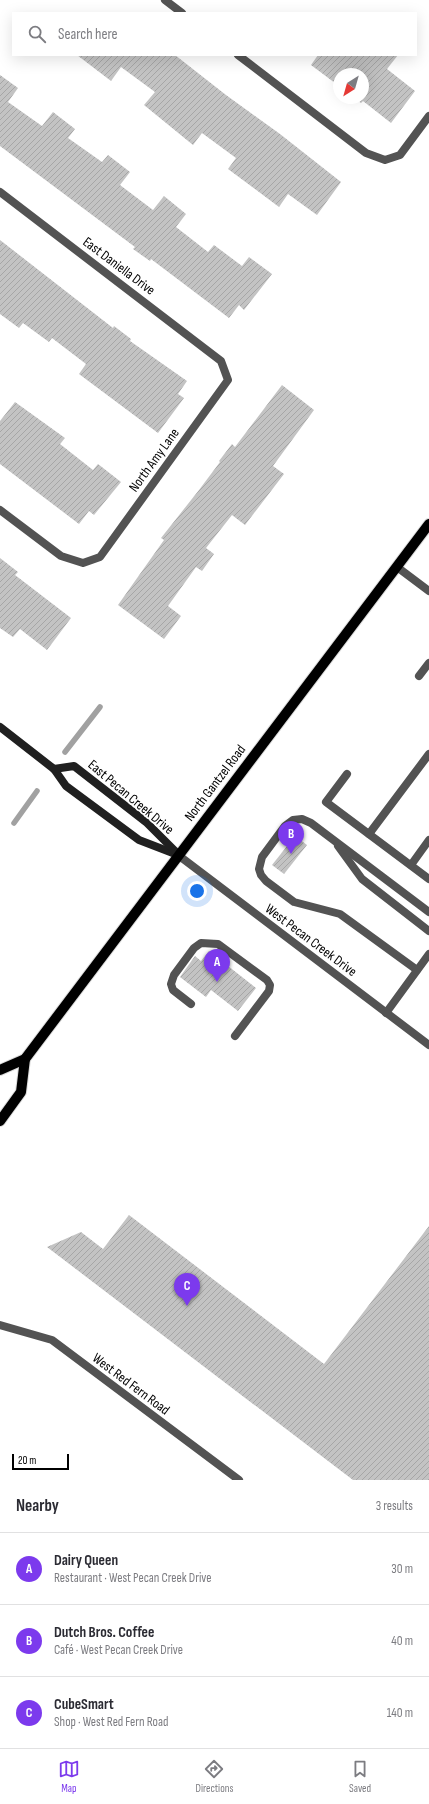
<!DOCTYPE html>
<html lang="en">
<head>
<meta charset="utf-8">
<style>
  :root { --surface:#fff; --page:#f7f7f7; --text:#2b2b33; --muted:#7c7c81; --line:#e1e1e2; --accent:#7c3aed }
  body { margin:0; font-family:"Sofia Sans Condensed",sans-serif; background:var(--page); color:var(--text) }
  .compass { position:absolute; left:333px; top:68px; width:36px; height:36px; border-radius:50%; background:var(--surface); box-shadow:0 4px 16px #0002; rotate:217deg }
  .scale { position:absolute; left:12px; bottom:10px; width:57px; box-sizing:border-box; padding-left:4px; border:2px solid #000; border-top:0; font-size:11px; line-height:14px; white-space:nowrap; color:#000; -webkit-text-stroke:3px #fff; paint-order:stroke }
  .you { position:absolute; left:197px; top:891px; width:14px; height:14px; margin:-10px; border:3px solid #fff; border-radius:50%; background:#1a73e8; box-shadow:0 0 0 6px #1a73e833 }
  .badge { display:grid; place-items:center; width:26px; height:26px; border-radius:50%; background:var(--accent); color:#fff; font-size:13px; font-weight:700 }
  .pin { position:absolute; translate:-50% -33px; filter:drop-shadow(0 1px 2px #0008) }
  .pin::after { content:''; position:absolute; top:21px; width:14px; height:12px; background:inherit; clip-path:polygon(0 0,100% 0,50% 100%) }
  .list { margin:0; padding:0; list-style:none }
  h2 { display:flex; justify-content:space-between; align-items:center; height:52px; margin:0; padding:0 16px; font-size:17px }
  h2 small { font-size:13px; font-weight:400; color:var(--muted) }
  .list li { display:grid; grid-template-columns:26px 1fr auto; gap:12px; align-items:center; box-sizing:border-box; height:72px; padding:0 16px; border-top:1px solid var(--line) }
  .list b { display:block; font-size:15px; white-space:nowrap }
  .list p { margin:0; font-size:13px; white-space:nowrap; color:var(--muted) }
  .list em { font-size:13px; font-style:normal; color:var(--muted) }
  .icon { flex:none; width:22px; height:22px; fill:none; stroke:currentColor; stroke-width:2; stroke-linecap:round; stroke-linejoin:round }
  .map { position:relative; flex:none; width:429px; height:1480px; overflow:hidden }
  .search { position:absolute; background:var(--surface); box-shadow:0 4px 16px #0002; left:12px; right:12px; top:12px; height:44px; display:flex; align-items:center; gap:10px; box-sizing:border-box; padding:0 14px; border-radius:0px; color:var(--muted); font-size:15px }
  .sheet { height:268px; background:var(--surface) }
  nav { display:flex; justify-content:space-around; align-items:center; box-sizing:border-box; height:56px; border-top:1px solid var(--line); background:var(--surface); font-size:11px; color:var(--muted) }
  nav a { display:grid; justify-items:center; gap:2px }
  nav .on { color:var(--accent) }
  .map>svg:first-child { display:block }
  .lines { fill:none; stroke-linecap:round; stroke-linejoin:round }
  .stream { stroke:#a1a1a1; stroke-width:5.5 }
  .building { fill:url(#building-hatch) }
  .primary-casing { stroke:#dbdbdb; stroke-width:12 }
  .lane { stroke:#535353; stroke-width:8 }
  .street { stroke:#535353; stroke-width:8 }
  .secondary { stroke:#202020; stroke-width:8 }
  .primary { stroke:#000; stroke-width:10 }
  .labels { text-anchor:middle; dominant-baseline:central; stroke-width:3.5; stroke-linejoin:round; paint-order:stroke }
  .street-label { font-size:14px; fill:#000; stroke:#fff }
</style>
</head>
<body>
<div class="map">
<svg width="429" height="1480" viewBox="0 0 429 1480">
  <defs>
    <pattern id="building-hatch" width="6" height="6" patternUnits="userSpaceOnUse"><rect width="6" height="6" fill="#c3c3c3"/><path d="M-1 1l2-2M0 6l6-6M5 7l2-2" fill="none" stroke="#a6a6a6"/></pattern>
  </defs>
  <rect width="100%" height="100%" fill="#fff"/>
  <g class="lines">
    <g class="stream">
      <path d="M 65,752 L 100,707"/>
      <path d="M 14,823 L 37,791"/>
    </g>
  </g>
  <g class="building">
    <path d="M 77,55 L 175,55 L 226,95 L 280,134 L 341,182 L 317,215 L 288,194 L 279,207 L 228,169 L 236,158 L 202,133 L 193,145 L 144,105 L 155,92 L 121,67 L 111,81 Z"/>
    <path d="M 318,55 L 398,55 L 387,69 L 415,91 L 391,123 L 363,101 L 361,103 L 354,98 L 363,98 L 363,74 L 339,74 L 339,86 L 311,65 Z"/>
    <path d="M 0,75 L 18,88 L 8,102 L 42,126 L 53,112 L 75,129 L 68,138 L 102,162 L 108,155 L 130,172 L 120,185 L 153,210 L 164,196 L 186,214 L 176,227 L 208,252 L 214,245 L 242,266 L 249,257 L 272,274 L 244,310 L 239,305 L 229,318 L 151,259 L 150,261 L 133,249 L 135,247 L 0,146 Z"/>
    <path d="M 0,240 L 113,328 L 114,326 L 131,339 L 130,341 L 187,381 L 178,394 L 184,398 L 158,433 L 79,374 L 86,364 L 52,338 L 49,342 L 23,323 L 19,328 L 0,314 Z"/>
    <path d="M 282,385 L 314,410 L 273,466 L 284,474 L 245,525 L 232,515 L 206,548 L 214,554 L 202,571 L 196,567 L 168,606 L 181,616 L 164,639 L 118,605 L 164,540 L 161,538 L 199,490 L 220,462 L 219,461 L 232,444 L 235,447 Z"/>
    <path d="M 15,402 L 65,438 L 60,444 L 93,470 L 98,464 L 121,482 L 94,515 L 89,511 L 79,524 L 0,464 L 0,421 Z"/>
    <path d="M 0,558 L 18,572 L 15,575 L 71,618 L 47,650 L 20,629 L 13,637 L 0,628 Z"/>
    <path d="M 295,836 L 307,845 L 284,874 L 272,865 Z"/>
    <path d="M 209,951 L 256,988 L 238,1011 L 211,990 L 206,997 L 180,977 L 195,956 L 201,961 Z"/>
    <path d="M 129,1215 L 324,1364 L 429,1226 L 429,1480 L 353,1480 L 47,1247 L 81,1232 L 103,1249 Z"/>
  </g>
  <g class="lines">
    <defs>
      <g id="primary">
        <path d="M 0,1070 L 25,1059 L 429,524"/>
        <path d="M 0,1121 L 21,1092 L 25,1059"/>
      </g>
    </defs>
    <use href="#primary" class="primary-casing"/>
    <g class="lane">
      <path d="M 397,567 L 429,591"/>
      <path d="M 419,676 L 429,663"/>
      <path d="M 347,774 L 326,802 L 429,879"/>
      <path d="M 369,834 L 429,754"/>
      <path d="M 338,846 L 362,879 L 429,931"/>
      <path d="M 411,865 L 429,840"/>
      <path d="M 417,970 L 340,914 L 294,902 L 266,881 L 261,875 L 259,869 L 262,857 L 285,826 L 293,820 L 302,819 L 311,823 L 429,912"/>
      <path d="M 191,1004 L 173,990 L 171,984 L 174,975 L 194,948 L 201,943 L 218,944 L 267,980 L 270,985 L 269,991 L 235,1036"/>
      <path d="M 386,1013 L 429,954"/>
    </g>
    <g class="street">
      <path d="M 165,0 L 182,13"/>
      <path d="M 238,55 L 366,153 L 385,160 L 400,155 L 429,116"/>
      <path d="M 0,192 L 221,361 L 228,380 L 100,557 L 83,563 L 61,556 L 0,510"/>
      <path d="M 178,855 L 429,1045"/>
      <path d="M 0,1325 L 52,1340 L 239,1480"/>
    </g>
    <g class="secondary">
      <path d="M 0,727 L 54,769 L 66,786 L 139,840 L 178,855"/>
      <path d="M 54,769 L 74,766 L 146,822 L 176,852"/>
    </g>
    <use href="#primary" class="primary"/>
  </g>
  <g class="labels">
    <g class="street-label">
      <text transform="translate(119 266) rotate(37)">East Daniella Drive</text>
      <text transform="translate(154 460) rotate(-54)">North Amy Lane</text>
      <text transform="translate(215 783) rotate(-53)">North Gantzel Road</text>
      <text transform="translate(131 797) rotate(40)">East Pecan Creek Drive</text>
      <text transform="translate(311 940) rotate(37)">West Pecan Creek Drive</text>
      <text transform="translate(131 1384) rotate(37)">West Red Fern Road</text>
    </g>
  </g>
</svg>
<svg class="compass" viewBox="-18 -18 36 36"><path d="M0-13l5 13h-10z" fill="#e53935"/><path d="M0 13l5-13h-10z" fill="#7c7c81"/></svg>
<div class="scale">20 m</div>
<div class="you"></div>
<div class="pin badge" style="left:217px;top:982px">A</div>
<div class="pin badge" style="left:291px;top:854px">B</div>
<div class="pin badge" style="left:187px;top:1306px">C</div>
<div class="search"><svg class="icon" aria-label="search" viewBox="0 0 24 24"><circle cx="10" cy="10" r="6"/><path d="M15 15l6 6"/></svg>Search here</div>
</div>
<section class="sheet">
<h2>Nearby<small>3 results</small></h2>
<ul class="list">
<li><span class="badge">A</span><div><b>Dairy Queen</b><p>Restaurant · West Pecan Creek Drive</p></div><em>30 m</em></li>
<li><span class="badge">B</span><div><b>Dutch Bros. Coffee</b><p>Café · West Pecan Creek Drive</p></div><em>40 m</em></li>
<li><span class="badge">C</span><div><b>CubeSmart</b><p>Shop · West Red Fern Road</p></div><em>140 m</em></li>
</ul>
</section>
<nav>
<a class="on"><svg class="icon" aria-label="map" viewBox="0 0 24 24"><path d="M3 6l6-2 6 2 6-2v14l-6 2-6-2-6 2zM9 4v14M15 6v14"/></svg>Map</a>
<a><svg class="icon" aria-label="directions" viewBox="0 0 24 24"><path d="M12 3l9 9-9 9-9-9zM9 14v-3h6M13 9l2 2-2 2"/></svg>Directions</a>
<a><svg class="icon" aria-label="saved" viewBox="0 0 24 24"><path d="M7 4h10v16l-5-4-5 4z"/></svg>Saved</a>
</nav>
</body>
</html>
